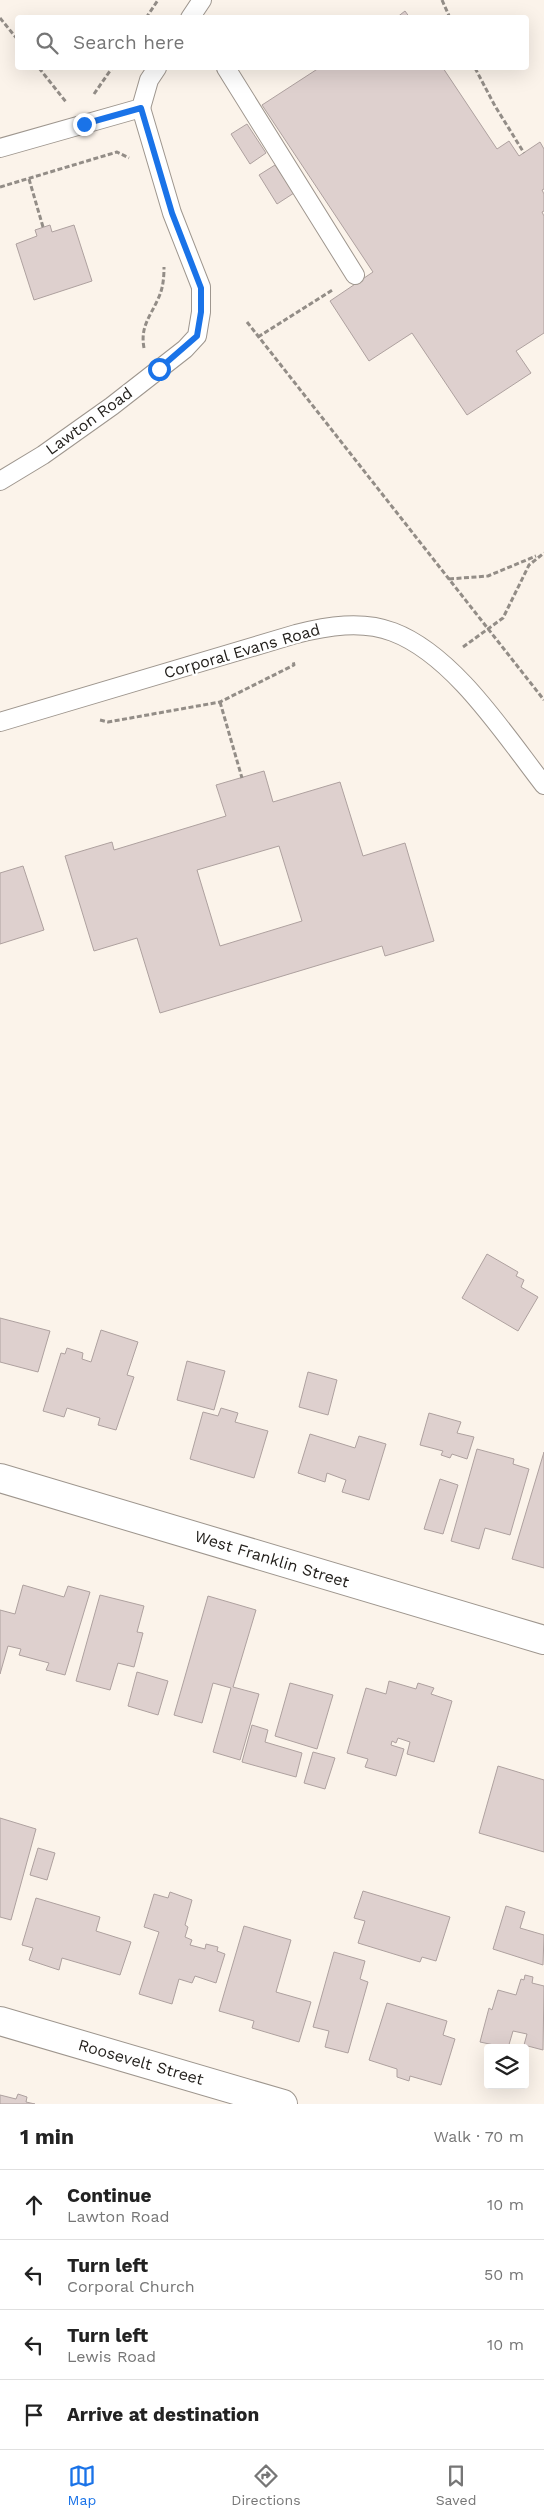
<!DOCTYPE html>
<html lang="en">
<head>
<meta charset="utf-8">
<style>
  :root { --surface:#fff; --page:#f2f2f2; --text:#222; --muted:#767676; --line:#e0e0e0; --accent:#1a73e8 }
  body { margin:0; font-family:"Work Sans",sans-serif; background:var(--page); color:var(--text) }
  .controls { position:absolute; right:15px; bottom:15px; display:grid; overflow:hidden; border-radius:5px; box-shadow:0 5px 20px #0002 }
  .controls button { width:45px; height:45px; display:grid; place-items:center; padding:0; border:0; border-bottom:1px solid var(--line); background:var(--surface); color:var(--text); font:25px sans-serif }
  .stop { position:absolute; width:15px; height:15px; margin:-11px; border:4px solid #1a73e8; border-radius:50%; background:#fff }
  .stop.end { background:#1a73e8; border-color:#fff; box-shadow:0 1px 5px #0008 }
  .list { margin:0; padding:0; list-style:none }
  h2 { display:flex; justify-content:space-between; align-items:center; height:65px; margin:0; padding:0 20px; font-size:21px }
  h2 small { font-size:16px; font-weight:400; color:var(--muted) }
  .list li { display:grid; grid-template-columns:32px 1fr auto; gap:15px; align-items:center; box-sizing:border-box; height:70px; padding:0 20px; border-top:1px solid var(--line) }
  .list b { display:block; font-size:19px; white-space:nowrap }
  .list p { margin:0; font-size:16px; white-space:nowrap; color:var(--muted) }
  .list em { font-size:16px; font-style:normal; color:var(--muted) }
  .icon { flex:none; width:28px; height:28px; fill:none; stroke:currentColor; stroke-width:2; stroke-linecap:round; stroke-linejoin:round }
  .map { position:relative; flex:none; width:544px; height:2104px; overflow:hidden }
  .search { position:absolute; background:var(--surface); box-shadow:0 5px 20px #0002; left:15px; right:15px; top:15px; height:55px; display:flex; align-items:center; gap:12px; box-sizing:border-box; padding:0 18px; border-radius:5px; color:var(--muted); font-size:19px }
  .sheet { height:345px; background:var(--surface) }
  nav { display:flex; justify-content:space-around; align-items:center; box-sizing:border-box; height:70px; border-top:1px solid var(--line); background:var(--surface); font-size:14px; color:var(--muted) }
  nav a { display:grid; justify-items:center; gap:2px }
  nav .on { color:var(--accent) }
  .map>svg:first-child { display:block }
  .building { fill:#ded0ce; stroke:#aea19f; fill-rule:evenodd }
  .lines { fill:none; stroke-linecap:round; stroke-linejoin:round }
  .lane-casing { stroke:#9e968e; stroke-width:20 }
  .street-casing { stroke:#9e968e; stroke-width:30 }
  .secondary-casing { stroke:#9e968e; stroke-width:30 }
  .path { stroke:#938d87; stroke-width:3; stroke-dasharray:5 2.5; stroke-linecap:butt }
  .lane { stroke:#fff; stroke-width:18 }
  .street { stroke:#fff; stroke-width:28 }
  .secondary { stroke:#fff; stroke-width:28 }
  .route { stroke:#1a73e8; stroke-width:6 }
  .labels { text-anchor:middle; dominant-baseline:central; stroke-width:4.5; stroke-linejoin:round; paint-order:stroke }
  .street-label { font-size:16px; fill:#23201c; stroke:#fff }
</style>
</head>
<body>
<div class="map">
<svg width="544" height="2104" viewBox="0 0 544 2104">
  <rect width="100%" height="100%" fill="#fbf3ea"/>
  <g class="building">
    <path d="M 405,11 L 410,18 L 396,18 Z"/>
    <path d="M 319,68 L 443,68 L 497,149 L 509,141 L 519,156 L 540,142 L 544,149 L 544,189 L 542,190 L 544,194 L 544,211 L 542,212 L 544,216 L 544,333 L 516,351 L 531,373 L 467,415 L 412,333 L 369,361 L 330,301 L 373,272 L 262,105 Z"/>
    <path d="M 247,124 L 266,153 L 250,164 L 231,134 Z"/>
    <path d="M 275,165 L 294,193 L 277,204 L 259,175 Z"/>
    <path d="M 50,225 L 52,232 L 74,225 L 92,281 L 34,300 L 16,244 L 37,236 L 35,230 Z"/>
    <path d="M 264,771 L 273,802 L 340,782 L 363,856 L 405,843 L 434,941 L 385,956 L 382,946 L 160,1013 L 137,938 L 94,951 L 65,856 L 112,842 L 114,850 L 226,816 L 216,785 ZM 279,846 L 302,921 L 220,946 L 197,870 Z"/>
    <path d="M 23,866 L 44,930 L 0,944 L 0,873 Z"/>
    <path d="M 487,1254 L 518,1272 L 516,1276 L 524,1280 L 521,1287 L 538,1297 L 518,1331 L 462,1298 Z"/>
    <path d="M 0,1318 L 50,1331 L 38,1372 L 0,1362 Z"/>
    <path d="M 101,1330 L 138,1342 L 127,1375 L 134,1377 L 116,1430 L 98,1425 L 100,1418 L 67,1408 L 64,1417 L 43,1411 L 61,1353 L 65,1354 L 67,1348 L 83,1353 L 82,1359 L 91,1362 Z"/>
    <path d="M 187,1361 L 225,1371 L 214,1410 L 177,1400 Z"/>
    <path d="M 308,1372 L 337,1380 L 328,1415 L 299,1407 Z"/>
    <path d="M 221,1408 L 238,1413 L 235,1422 L 268,1431 L 254,1478 L 190,1459 L 203,1412 L 218,1416 Z"/>
    <path d="M 429,1413 L 461,1422 L 457,1433 L 474,1437 L 467,1459 L 452,1454 L 450,1458 L 441,1455 L 443,1451 L 420,1445 Z"/>
    <path d="M 310,1434 L 355,1448 L 359,1436 L 386,1444 L 369,1500 L 342,1492 L 346,1480 L 327,1473 L 325,1482 L 298,1473 Z"/>
    <path d="M 477,1449 L 514,1459 L 513,1464 L 529,1469 L 510,1535 L 485,1528 L 479,1549 L 451,1541 Z"/>
    <path d="M 544,1452 L 544,1568 L 512,1559 Z"/>
    <path d="M 440,1479 L 458,1485 L 443,1534 L 424,1529 Z"/>
    <path d="M 23,1585 L 64,1597 L 68,1586 L 90,1592 L 65,1675 L 46,1670 L 49,1663 L 19,1655 L 21,1649 L 8,1646 L 0,1674 L 0,1610 L 15,1614 Z"/>
    <path d="M 100,1595 L 144,1606 L 137,1632 L 143,1633 L 134,1667 L 118,1663 L 110,1690 L 76,1681 Z"/>
    <path d="M 208,1596 L 256,1610 L 233,1687 L 259,1694 L 240,1760 L 213,1752 L 231,1688 L 213,1683 L 202,1723 L 174,1715 Z"/>
    <path d="M 137,1672 L 168,1681 L 158,1715 L 128,1706 Z"/>
    <path d="M 389,1681 L 416,1689 L 418,1683 L 434,1688 L 431,1694 L 452,1701 L 434,1762 L 407,1754 L 410,1742 L 398,1738 L 396,1743 L 392,1741 L 391,1745 L 404,1749 L 396,1776 L 365,1767 L 368,1759 L 347,1753 L 366,1688 L 386,1694 Z"/>
    <path d="M 290,1683 L 333,1695 L 317,1749 L 275,1736 Z"/>
    <path d="M 252,1725 L 268,1730 L 265,1742 L 302,1753 L 296,1777 L 242,1762 Z"/>
    <path d="M 313,1752 L 335,1758 L 325,1789 L 304,1783 Z"/>
    <path d="M 498,1766 L 544,1780 L 544,1852 L 479,1833 Z"/>
    <path d="M 0,1818 L 36,1829 L 11,1920 L 0,1917 Z"/>
    <path d="M 38,1848 L 55,1853 L 47,1880 L 30,1875 Z"/>
    <path d="M 363,1891 L 450,1917 L 436,1961 L 422,1957 L 420,1962 L 358,1943 L 365,1921 L 354,1918 Z"/>
    <path d="M 170,1892 L 192,1900 L 185,1925 L 188,1927 L 185,1937 L 192,1940 L 190,1945 L 205,1949 L 206,1944 L 218,1947 L 217,1951 L 225,1954 L 216,1983 L 195,1976 L 192,1983 L 179,1979 L 172,2004 L 139,1994 L 159,1932 L 144,1927 L 154,1894 L 168,1898 Z"/>
    <path d="M 36,1898 L 100,1917 L 96,1931 L 131,1942 L 120,1975 L 62,1958 L 59,1970 L 29,1960 L 33,1948 L 22,1945 Z"/>
    <path d="M 506,1906 L 525,1912 L 520,1928 L 544,1935 L 543,1965 L 493,1949 Z"/>
    <path d="M 244,1926 L 291,1940 L 276,1992 L 311,2002 L 299,2042 L 252,2028 L 254,2021 L 219,2011 Z"/>
    <path d="M 334,1952 L 365,1961 L 360,1979 L 368,1982 L 348,2053 L 325,2047 L 329,2031 L 313,2027 Z"/>
    <path d="M 525,1975 L 533,1977 L 532,1983 L 544,1986 L 543,2050 L 524,2045 L 527,2034 L 513,2031 L 508,2048 L 480,2042 L 489,2008 L 492,2010 L 498,1990 L 516,1995 L 521,1979 L 524,1980 Z"/>
    <path d="M 387,2003 L 447,2021 L 443,2035 L 455,2039 L 441,2085 L 410,2076 L 409,2081 L 397,2077 L 397,2069 L 369,2060 Z"/>
    <path d="M 18,2094 L 27,2097 L 26,2102 L 35,2104 L 0,2104 L 0,2095 L 16,2099 Z"/>
  </g>
  <g class="lines">
    <defs>
      <g id="lane">
        <path d="M 190,18 L 202,0"/>
        <path d="M 226,68 L 355,275"/>
        <path d="M 0,148 L 141,108 L 149,80 L 157,68"/>
        <path d="M 0,481 L 43,455 L 112,406 L 185,349 L 197,336 L 201,312 L 201,287 L 172,213 L 141,108"/>
        <path d="M 0,722 L 296,634 C 327,626 362,620 393,632 C 454,655 505,735 544,785"/>
      </g>
      <path id="street" d="M 0,2021 L 283,2104"/>
      <path id="secondary" d="M 0,1478 L 544,1640"/>
    </defs>
    <use href="#lane" class="lane-casing"/>
    <use href="#street" class="street-casing"/>
    <use href="#secondary" class="secondary-casing"/>
    <g class="path">
      <path d="M 442,0 L 450,18"/>
      <path d="M 0,18 L 18,40"/>
      <path d="M 146,18 L 158,0"/>
      <path d="M 39,68 L 66,102"/>
      <path d="M 475,68 L 495,106 L 524,153"/>
      <path d="M 94,94 L 112,68"/>
      <path d="M 29,179 L 43,227"/>
      <path d="M 0,187 L 117,152 L 129,158"/>
      <path d="M 247,322 L 544,700"/>
      <path d="M 258,337 L 334,289"/>
      <path d="M 144,348 C 140,327 150,317 158,299 C 163,289 164,278 164,267"/>
      <path d="M 449,579 L 488,576 L 536,556"/>
      <path d="M 463,647 L 503,618 L 529,565 L 544,553"/>
      <path d="M 220,702 L 242,778"/>
      <path d="M 100,720 L 108,722 L 220,702 L 294,665 L 293,661"/>
    </g>
    <use href="#lane" class="lane"/>
    <use href="#street" class="street"/>
    <use href="#secondary" class="secondary"/>
  </g>
  <g class="lines">
    <path class="route" d="M 84,124 L 141,108 L 172,213 L 201,288 L 201,312 L 197,336 L 159,369"/>
  </g>
  <g class="labels">
    <g class="street-label">
      <text transform="translate(89 421) rotate(-36)">Lawton Road</text>
      <text transform="translate(242 651) rotate(-16)">Corporal Evans Road</text>
      <text transform="translate(272 1559) rotate(17)">West Franklin Street</text>
      <text transform="translate(141 2062) rotate(16)">Roosevelt Street</text>
    </g>
  </g>
</svg>
<div class="controls">
<button><svg class="icon" aria-label="layers" viewBox="0 0 24 24"><path d="M12 4l9 5-9 5-9-5zM3 14l9 5 9-5"/></svg></button>
</div>
<div class="stop" style="left:159px;top:369px"></div>
<div class="stop end" style="left:84px;top:124px"></div>
<div class="search"><svg class="icon" aria-label="search" viewBox="0 0 24 24"><circle cx="10" cy="10" r="6"/><path d="M15 15l6 6"/></svg>Search here</div>
</div>
<section class="sheet">
<h2>1 min<small>Walk · 70 m</small></h2>
<ul class="list">
<li><svg class="icon" aria-label="ahead" viewBox="0 0 24 24"><path d="M12 20V5M6 11l6-6 6 6"/></svg><div><b>Continue</b><p>Lawton Road</p></div><em>10 m</em></li>
<li><svg class="icon" aria-label="left" viewBox="0 0 24 24"><path d="M17 20v-9H6M10 6l-5 5 5 5"/></svg><div><b>Turn left</b><p>Corporal Church</p></div><em>50 m</em></li>
<li><svg class="icon" aria-label="left" viewBox="0 0 24 24"><path d="M17 20v-9H6M10 6l-5 5 5 5"/></svg><div><b>Turn left</b><p>Lewis Road</p></div><em>10 m</em></li>
<li><svg class="icon" aria-label="arrive" viewBox="0 0 24 24"><path d="M6 21V4h12l-3 4 3 4H6"/></svg><div><b>Arrive at destination</b></div></li>
</ul>
</section>
<nav>
<a class="on"><svg class="icon" aria-label="map" viewBox="0 0 24 24"><path d="M3 6l6-2 6 2 6-2v14l-6 2-6-2-6 2zM9 4v14M15 6v14"/></svg>Map</a>
<a><svg class="icon" aria-label="directions" viewBox="0 0 24 24"><path d="M12 3l9 9-9 9-9-9zM9 14v-3h6M13 9l2 2-2 2"/></svg>Directions</a>
<a><svg class="icon" aria-label="saved" viewBox="0 0 24 24"><path d="M7 4h10v16l-5-4-5 4z"/></svg>Saved</a>
</nav>
</body>
</html>
